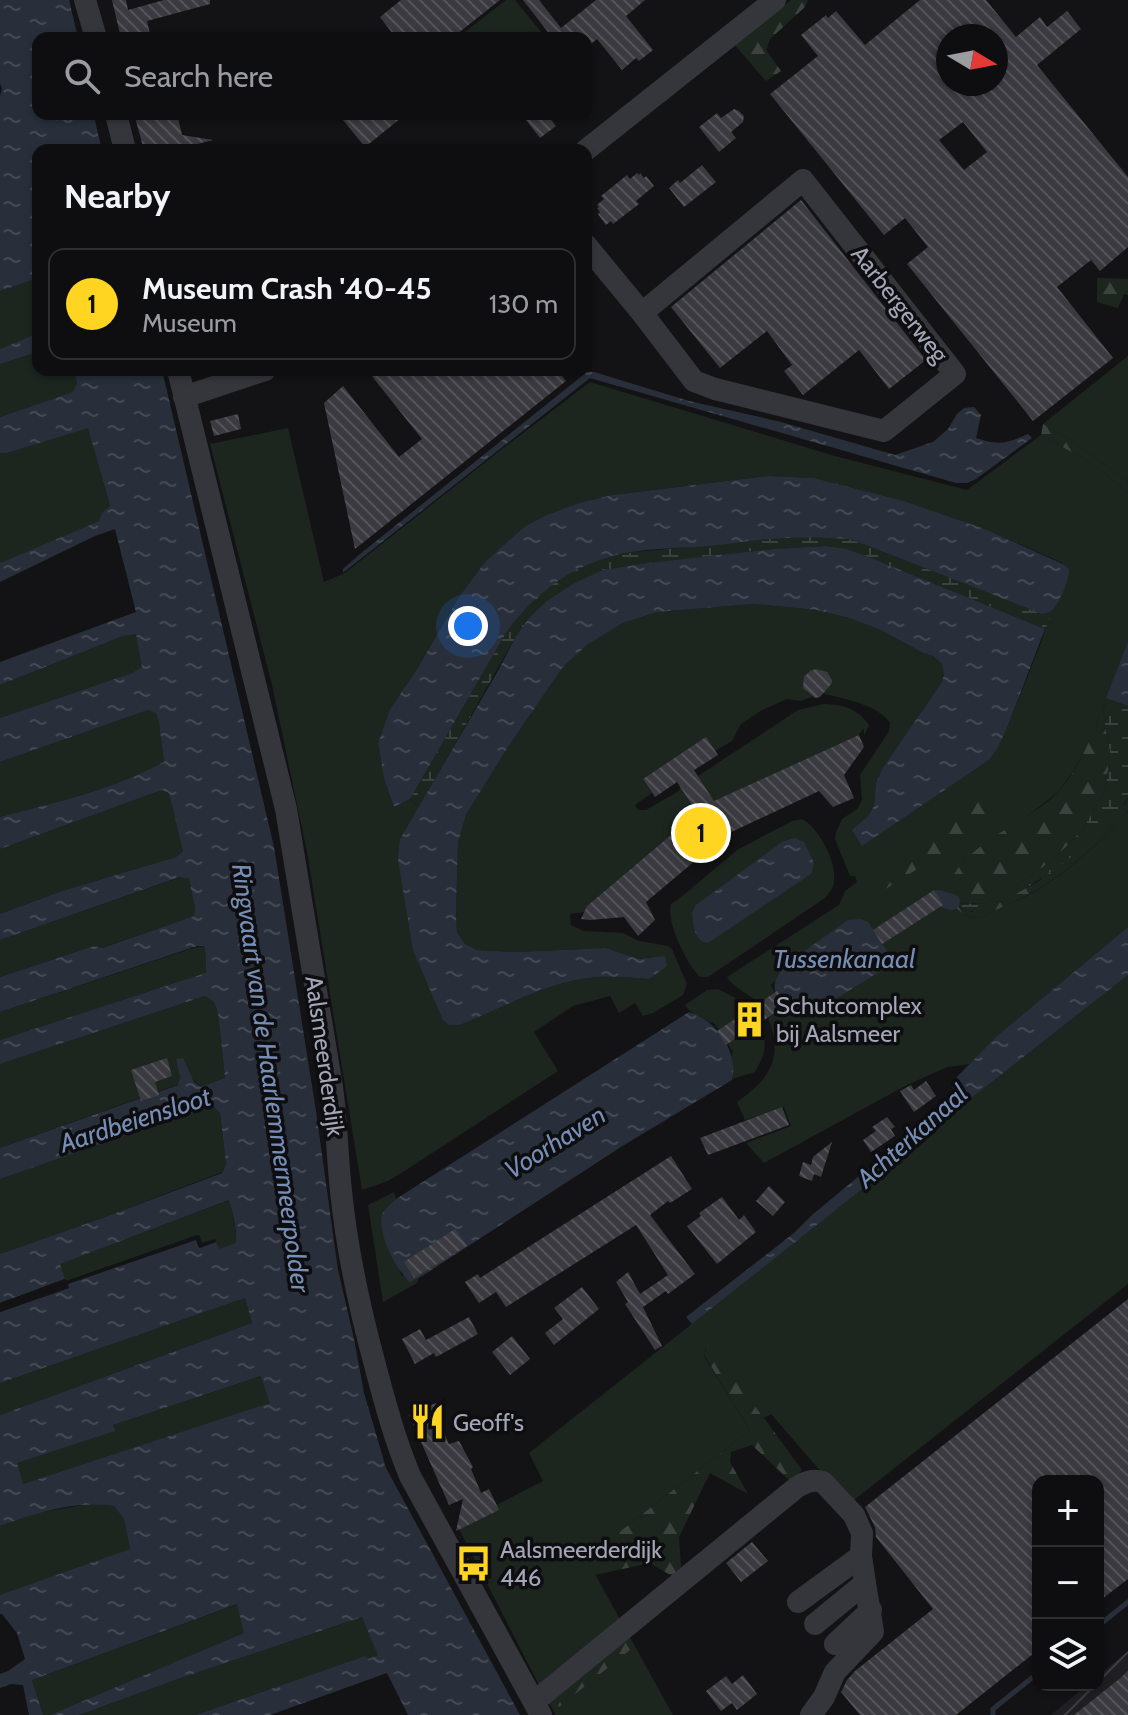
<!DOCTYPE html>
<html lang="en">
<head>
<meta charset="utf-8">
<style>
  :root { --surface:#0e0e10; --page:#1c1c1e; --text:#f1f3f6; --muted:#9b9c9f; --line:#2e2e30; --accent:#ffd521 }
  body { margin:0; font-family:Cabin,sans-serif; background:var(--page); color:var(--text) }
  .controls { position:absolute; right:24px; bottom:24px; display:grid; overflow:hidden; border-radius:16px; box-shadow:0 2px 6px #0004 }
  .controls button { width:72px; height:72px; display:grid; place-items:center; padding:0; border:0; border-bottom:2px solid var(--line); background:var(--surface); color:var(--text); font:40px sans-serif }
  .compass { position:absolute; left:936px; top:24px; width:72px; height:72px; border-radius:50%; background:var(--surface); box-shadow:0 2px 6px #0004; rotate:100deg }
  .you { position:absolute; left:468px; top:626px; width:28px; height:28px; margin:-20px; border:6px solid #fff; border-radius:50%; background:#1a73e8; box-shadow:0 0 0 12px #1a73e833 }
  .badge { display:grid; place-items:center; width:52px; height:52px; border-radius:50%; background:var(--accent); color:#111; font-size:26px; font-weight:700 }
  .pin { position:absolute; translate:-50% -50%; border:4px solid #fff; box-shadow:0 2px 8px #0006 }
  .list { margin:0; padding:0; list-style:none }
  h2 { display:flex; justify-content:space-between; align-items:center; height:104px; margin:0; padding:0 32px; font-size:34px }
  h2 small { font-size:26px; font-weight:400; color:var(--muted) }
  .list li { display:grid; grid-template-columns:52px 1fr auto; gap:24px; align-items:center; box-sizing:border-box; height:112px; margin:0 16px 16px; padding:0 16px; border:2px solid var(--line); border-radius:16px }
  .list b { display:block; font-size:30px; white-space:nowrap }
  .list p { margin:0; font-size:26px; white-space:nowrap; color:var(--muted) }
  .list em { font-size:26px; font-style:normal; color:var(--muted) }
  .icon { flex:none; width:44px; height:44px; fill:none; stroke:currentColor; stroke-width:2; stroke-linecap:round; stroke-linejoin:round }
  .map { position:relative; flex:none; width:1128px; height:1715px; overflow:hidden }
  .search { position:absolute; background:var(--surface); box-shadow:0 2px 6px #0004; left:32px; top:32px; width:560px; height:88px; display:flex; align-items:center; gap:20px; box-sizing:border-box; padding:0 28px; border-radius:16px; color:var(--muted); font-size:30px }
  .panel { position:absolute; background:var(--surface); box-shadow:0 2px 6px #0004; left:32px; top:144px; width:560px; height:232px; border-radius:16px }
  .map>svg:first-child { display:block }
  .industrial { fill:url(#industrial-furrows) }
  .grass { fill:#1d251f; fill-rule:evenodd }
  .forest { fill:url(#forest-firs) }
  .wetland { fill:url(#wetland-marsh) }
  .water { fill:url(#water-ripples); fill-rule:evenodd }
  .pier { fill:#131315 }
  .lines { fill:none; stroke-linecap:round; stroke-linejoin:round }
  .stream { stroke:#282f3a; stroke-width:5 }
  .canal { stroke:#282f3a; stroke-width:16 }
  .building { fill:url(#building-back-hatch); fill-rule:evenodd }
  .minor { stroke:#35353c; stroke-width:22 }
  .labels { text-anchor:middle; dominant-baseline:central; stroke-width:7; stroke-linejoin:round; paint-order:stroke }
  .street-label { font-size:24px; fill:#a3a6b7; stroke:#0e0e10 }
  .poi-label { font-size:24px; fill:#a3a6b7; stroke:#0e0e10; text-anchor:start }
  .water-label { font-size:26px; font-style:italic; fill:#768eb6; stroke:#0e0e10 }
</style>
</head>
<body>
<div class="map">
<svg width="1128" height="1715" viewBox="0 0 1128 1715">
  <defs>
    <pattern id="industrial-furrows" width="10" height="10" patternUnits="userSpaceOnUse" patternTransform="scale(2)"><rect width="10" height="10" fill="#1f1f22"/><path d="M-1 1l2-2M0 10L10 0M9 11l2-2" fill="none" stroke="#3c3d40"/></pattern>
    <pattern id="forest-firs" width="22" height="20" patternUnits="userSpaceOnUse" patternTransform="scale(2)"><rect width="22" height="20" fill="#1d251f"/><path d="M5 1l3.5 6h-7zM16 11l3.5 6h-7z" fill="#3b423d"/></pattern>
    <pattern id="wetland-marsh" width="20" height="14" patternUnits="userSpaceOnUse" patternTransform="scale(2)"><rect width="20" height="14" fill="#1d251f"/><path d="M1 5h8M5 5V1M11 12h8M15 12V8" fill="none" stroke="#3b423d"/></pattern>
    <pattern id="water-ripples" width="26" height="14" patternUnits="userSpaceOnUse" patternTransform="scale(2)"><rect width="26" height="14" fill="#282f3a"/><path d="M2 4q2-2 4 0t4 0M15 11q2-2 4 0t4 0" fill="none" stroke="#444a54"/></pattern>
    <pattern id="building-back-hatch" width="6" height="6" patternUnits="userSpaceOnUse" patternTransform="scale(2)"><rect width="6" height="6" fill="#3a3a40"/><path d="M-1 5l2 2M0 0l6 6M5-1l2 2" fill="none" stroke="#535459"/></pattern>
  </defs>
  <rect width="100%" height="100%" fill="#131315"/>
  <path class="industrial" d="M 1128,1651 L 1128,1715 L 1051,1715 L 1087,1685 L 1098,1685 L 1098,1676 Z"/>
  <g class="grass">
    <path d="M 506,0 L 515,0 L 546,38 L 457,38 Z"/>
    <path d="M 38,278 L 38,333 L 0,349 L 0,291 Z"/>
    <path d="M 38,352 L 38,370 L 74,370 L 77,384 L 74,392 L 0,417 L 0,364 Z"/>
    <path d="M 1128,356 L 1128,482 L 1071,440 L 1043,424 Z"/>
    <path d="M 590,382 L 835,456 L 967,490 L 1041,435 L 1093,464 L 1128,493 L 1128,641 L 1089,743 L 1074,770 L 1058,792 L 1034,811 L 976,851 L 963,862 L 946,898 C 954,906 964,918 977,918 C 984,917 993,911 1000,908 C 1051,889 1092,851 1128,811 L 1128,927 L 998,1035 L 971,1064 L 947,1067 L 905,1086 L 764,1163 L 746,1143 L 791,1126 L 784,1107 L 745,1120 L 737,1102 C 770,1079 784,1057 768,1018 L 782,1008 L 790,1013 L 798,1014 L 778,973 L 776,980 L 771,985 L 774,991 L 773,995 L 758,1003 C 749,993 734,989 727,977 L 839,905 L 845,891 L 857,882 L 855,876 L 850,876 L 835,839 L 836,832 L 842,819 L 857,809 L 862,800 L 860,775 L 889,731 L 890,723 C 876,701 830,697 806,689 L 808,693 L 814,696 L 801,701 L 787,699 L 762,710 L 741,724 L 732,741 L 715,751 L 706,738 L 643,779 L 652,793 L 636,804 L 635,806 L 639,810 L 646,810 L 679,791 L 680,787 L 697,813 L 587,906 L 585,912 L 570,914 L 571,925 L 584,931 L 623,933 L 639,941 L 668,946 L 672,949 L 687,984 L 683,995 L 653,1013 L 643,1016 L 635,1003 L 619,1013 L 610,996 L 573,1006 L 534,1032 L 558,1071 L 403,1172 L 388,1181 L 362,1190 L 307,852 L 272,685 L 210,444 L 288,428 L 324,582 L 345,573 L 502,449 ZM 769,476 L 814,478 L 904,501 L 985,529 L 1063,563 L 1042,640 L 1007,728 L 989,760 L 863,845 L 853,830 L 868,816 L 874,806 L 876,783 L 882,769 L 942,682 L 944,674 L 942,664 L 933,656 L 923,653 L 881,630 L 849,618 L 817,610 L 753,604 L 657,612 L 623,623 L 587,645 L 563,667 L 508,747 L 466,815 L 458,842 L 456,915 L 457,932 L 465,944 L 477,950 L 517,952 L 606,948 L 638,959 L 652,957 L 649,979 C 627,977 604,975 581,979 C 538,987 500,1009 460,1025 L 400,839 L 419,807 L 410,799 L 394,807 L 384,779 L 378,743 L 390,709 L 417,669 L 459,597 L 485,562 L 507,542 L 524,527 L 579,503 L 612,495 Z"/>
    <path d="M 88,427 L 110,507 L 99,521 L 0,563 L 0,453 L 7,453 Z"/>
    <path d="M 136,633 L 143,667 L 132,673 L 0,718 L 0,685 L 123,636 Z"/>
    <path d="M 824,704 C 844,705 857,708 869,725 L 864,736 L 864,728 L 854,740 L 714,801 L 698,776 L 798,710 Z"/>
    <path d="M 148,710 L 156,712 L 159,723 L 164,763 C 113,790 56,802 0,817 L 0,762 Z"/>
    <path d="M 162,790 L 169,793 L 182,845 L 183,851 L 176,857 L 62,891 L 0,914 L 0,849 Z"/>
    <path d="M 802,819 C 818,827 837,861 834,881 C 834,887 829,893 825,898 L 708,977 L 700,977 C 686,963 666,922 671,904 L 686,893 L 737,850 L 792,821 ZM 811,874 L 775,896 L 696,905 Z"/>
    <path d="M 181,877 L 189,879 L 195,908 L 194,916 L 101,948 L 94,946 L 0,977 L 0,940 Z"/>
    <path d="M 204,946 L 206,956 L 206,974 L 0,1040 L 0,1012 L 190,949 Z"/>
    <path d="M 1128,975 L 1128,1284 L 849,1504 L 771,1414 L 764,1418 L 706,1347 L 704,1356 L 750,1430 L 586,1558 L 673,1715 L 556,1715 L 541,1689 L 457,1525 L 543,1481 L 529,1453 L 924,1140 L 965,1103 Z"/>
    <path d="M 718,989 L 739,1000 L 752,1009 L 719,1030 L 713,1022 L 711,1023 C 702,1017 691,1014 685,1005 L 707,990 Z"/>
    <path d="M 205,996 L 214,1002 L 218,1013 L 225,1079 L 202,1087 C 191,1080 185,1069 177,1059 L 180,1077 L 179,1084 L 0,1148 L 0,1064 Z"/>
    <path d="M 760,1022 C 767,1044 767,1051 755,1072 L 732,1079 C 734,1070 732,1063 732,1054 L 733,1052 L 728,1044 Z"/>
    <path d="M 214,1107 L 220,1113 L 226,1164 L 222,1172 L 108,1216 L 0,1254 L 0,1179 L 206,1108 Z"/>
    <path d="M 394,1192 L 396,1199 L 383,1212 L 388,1246 L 402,1276 L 420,1276 L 417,1283 L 383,1302 L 368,1205 Z"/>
    <path d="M 230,1200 C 232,1215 237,1228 236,1244 L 218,1250 L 202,1243 L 199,1235 L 66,1281 L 59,1264 Z"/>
    <path d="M 245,1298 L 252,1323 L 0,1415 L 0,1383 Z"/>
    <path d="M 262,1376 L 271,1403 L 23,1484 L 16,1463 L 114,1431 L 113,1425 Z"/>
    <path d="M 95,1503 L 114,1506 L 124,1519 L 130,1549 L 0,1596 L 0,1526 L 37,1513 Z"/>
    <path d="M 238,1604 L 245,1633 L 50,1715 L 42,1715 L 32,1680 Z"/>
    <path d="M 362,1617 L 379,1655 L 367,1659 L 365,1656 L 196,1715 L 79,1715 L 181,1678 Z"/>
  </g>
  <g class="forest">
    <path d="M 791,0 L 807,0 L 808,1 L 804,8 L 770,39 L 766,50 L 781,71 L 766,81 L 735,45 Z"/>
    <path d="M 1097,278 L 1128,279 L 1128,295 L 1124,294 L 1118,308 L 1097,302 Z"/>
    <path d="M 1043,424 L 1071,440 L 1128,482 L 1128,493 L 1093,464 L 1041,435 Z"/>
    <path d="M 1106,698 L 1103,713 L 1110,751 L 1106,788 L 1083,829 L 1065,848 L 1043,867 L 1014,887 L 983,904 L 953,902 L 960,908 L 972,912 L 984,911 L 1039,881 L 1125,804 L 1128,798 L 1128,811 C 1092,851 1051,888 1000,908 C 993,911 984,917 977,918 C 964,918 954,906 946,898 C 951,846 1028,825 1059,791 C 1082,764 1094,731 1106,698 Z"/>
    <path d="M 985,796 L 1009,811 L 873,897 L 864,883 Z"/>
    <path d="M 707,1346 L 764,1418 L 802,1470 L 791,1482 L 752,1445 L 731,1452 L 730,1462 L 748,1494 L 710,1473 L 679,1537 L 682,1582 L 650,1563 L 595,1575 L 586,1558 L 750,1430 L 704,1355 Z"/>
    <path d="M 617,1628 L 630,1650 L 559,1707 L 553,1697 Z"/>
  </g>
  <g class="wetland">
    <path d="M 790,537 L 827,537 L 853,540 L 1042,614 L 1048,613 L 1055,607 L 1045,629 L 871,558 L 847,549 L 826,546 L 773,549 L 647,563 L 603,570 L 515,638 L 419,807 L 410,799 L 507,631 C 531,598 563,570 604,558 C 632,550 663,550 691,547 C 724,544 757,540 790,537 Z"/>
    <path d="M 1106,698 L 1128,706 L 1128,798 C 1104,838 1048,876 1009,898 C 1000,902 990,910 981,912 C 970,913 961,908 952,903 L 983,904 L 1014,887 L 1043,867 L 1065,848 L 1083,829 L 1106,788 L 1110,751 L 1103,713 Z"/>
  </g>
  <g class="water">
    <path d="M 0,0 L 69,0 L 78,38 L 38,38 L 38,114 L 96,114 L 94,117 L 102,150 L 38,150 L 38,278 L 0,291 L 0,96 L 2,89 L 0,83 Z"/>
    <path d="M 38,333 L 38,352 L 0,364 L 0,349 Z"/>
    <path d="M 74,370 L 162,370 L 274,847 L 316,1111 L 338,1270 L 354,1339 L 364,1393 L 386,1468 L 520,1715 L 408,1715 L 387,1673 L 270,1715 L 196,1715 L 365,1656 L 368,1659 L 378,1655 L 362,1617 L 181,1678 L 79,1715 L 50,1715 L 244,1633 L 237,1604 L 32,1680 L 43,1715 L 29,1715 L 23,1685 L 11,1684 L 0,1688 L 0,1674 L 8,1671 L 25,1659 L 17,1633 L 2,1614 L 0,1614 L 0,1595 L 130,1549 L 124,1519 L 114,1506 C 75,1500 36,1513 0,1526 L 0,1415 L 252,1323 L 245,1298 L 0,1383 L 0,1312 L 68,1288 L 67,1284 L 196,1239 L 200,1248 L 216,1242 L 219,1249 L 236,1243 C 237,1228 233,1214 229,1200 L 60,1264 L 65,1279 L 0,1303 L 0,1254 L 108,1216 L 222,1173 L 226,1164 L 220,1113 L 214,1107 L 206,1108 L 0,1179 L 0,1148 L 178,1085 L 180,1077 L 176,1059 L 183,1058 L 194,1082 L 201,1087 L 225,1078 L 218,1013 L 214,1002 L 205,996 L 0,1064 L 0,1040 L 206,973 L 206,956 L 204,946 L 197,946 L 0,1012 L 0,977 L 94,946 L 102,948 L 194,916 L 195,908 L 189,879 L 180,877 L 0,940 L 0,914 L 62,891 L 176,857 L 183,851 L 169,793 L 162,790 L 0,849 L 0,817 C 56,802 113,790 164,762 L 159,723 L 156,713 L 148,710 L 0,762 L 0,718 L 132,673 L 142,667 L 136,634 L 123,636 L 0,685 L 0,662 L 136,612 L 115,529 L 95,536 L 0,582 L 0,563 L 99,521 L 102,513 L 110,506 L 88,428 L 7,453 L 0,453 L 0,417 L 73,392 L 77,384 ZM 261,1376 L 270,1403 L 23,1484 L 17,1463 L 115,1431 L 113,1425 Z"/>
    <path d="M 587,372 L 594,372 L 689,401 L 781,422 L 895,455 L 933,442 L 948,429 L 957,414 L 964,408 L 974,407 L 981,415 L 976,438 C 999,446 1007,443 1028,434 L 1032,438 L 976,479 L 967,483 L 956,483 L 590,378 L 344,572 L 343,572 L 343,569 L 360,554 Z"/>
    <path d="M 769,476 L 814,478 L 904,501 L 985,529 L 1063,564 L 1069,569 C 1069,580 1061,600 1054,608 C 1050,613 1048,613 1042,614 L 853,540 C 807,534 763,539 718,545 C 683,549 636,547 603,559 C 562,572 532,598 507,631 L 410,799 L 394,807 L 384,779 L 378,743 L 390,709 L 417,669 L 459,597 L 485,562 L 507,542 L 524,527 L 545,516 L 579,503 L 612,495 Z"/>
    <path d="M 826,546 L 847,549 L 871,558 L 1045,629 L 1007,728 L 998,747 L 989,760 L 862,846 L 852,830 L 868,816 L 874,806 L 876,783 L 882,769 L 942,682 L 944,674 L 942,664 L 933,656 L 923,653 L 881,630 L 849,618 L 817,610 L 753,604 L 657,612 L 623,623 L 587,645 L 563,667 L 508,747 L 466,815 L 458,842 L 456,915 L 457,932 L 465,944 L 477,950 L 517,952 L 606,948 L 638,959 L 665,956 L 667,966 L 649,979 C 627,977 604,975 581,979 C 538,987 500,1009 460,1025 L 449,1025 L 443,1020 L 413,950 L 398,860 L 400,839 L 499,669 L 515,638 L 529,618 L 547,601 L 573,584 L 603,570 L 647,563 L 773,549 Z"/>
    <path d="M 1128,641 L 1128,706 L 1106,698 Z"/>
    <path d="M 794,838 L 804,842 L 814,863 L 811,874 L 708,943 C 693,940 694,926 692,913 L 696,905 L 782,842 Z"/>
    <path d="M 861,919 L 868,922 L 888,953 L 886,965 L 882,970 L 813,1013 C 802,1016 797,1014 789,1008 C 770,995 771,981 785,965 L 848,920 Z"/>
    <path d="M 1128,927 L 1128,975 L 965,1103 L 924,1140 L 692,1324 L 686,1317 L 794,1233 L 812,1215 L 876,1162 L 902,1143 L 955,1096 L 952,1085 L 957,1077 L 998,1035 Z"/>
    <path d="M 689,1012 C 716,1020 739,1052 732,1080 L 624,1145 L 422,1276 L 410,1282 C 397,1272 375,1229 383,1213 C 385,1208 392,1203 396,1199 Z"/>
  </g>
  <path class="pier" d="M 197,1235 L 202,1243 L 215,1239 L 216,1242 L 199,1248 L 196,1240 L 68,1284 L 69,1288 L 0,1312 L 0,1308 L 63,1284 L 0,1307 L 0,1303 L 65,1279 L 67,1281 Z"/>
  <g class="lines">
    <g class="stream">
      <path d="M 1098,1626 L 1128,1602"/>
      <path d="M 993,1715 L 993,1709 L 1038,1673"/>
    </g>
    <path class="canal" d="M 922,909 L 938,898 L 952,902"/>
  </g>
  <g class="building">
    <path d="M 112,0 L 126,0 L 128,10 L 164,0 L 210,0 L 210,4 L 147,21 L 151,38 L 121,38 Z"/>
    <path d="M 401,0 L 500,0 L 452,38 L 396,38 L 380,17 Z"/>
    <path d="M 523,0 L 539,0 L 561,28 L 596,0 L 645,0 L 626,16 L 653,50 L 639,61 L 636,58 L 622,70 L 597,39 L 586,48 L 586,38 L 549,38 L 551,36 Z"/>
    <path d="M 920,0 L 986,0 L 1016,37 L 1040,17 L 1047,27 L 1067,11 L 1081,29 L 1037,65 L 1128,177 L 1128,247 L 1100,271 L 1091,260 L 1057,287 L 1113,358 L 1033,421 L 907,264 L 928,247 L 905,218 L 884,235 L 770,94 L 818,56 L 801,35 L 826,15 L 828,18 L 836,11 L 865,45 ZM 948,36 L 996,36 L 996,84 L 948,84 ZM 963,122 L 987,152 L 964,170 L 939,140 Z"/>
    <path d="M 734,109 L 739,111 L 744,116 L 743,122 L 731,132 L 736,138 L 719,152 L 699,127 L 717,113 L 721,118 Z"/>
    <path d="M 134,114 L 177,114 L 182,135 L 213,140 L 185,147 L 186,150 L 144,150 Z"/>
    <path d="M 338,114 L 406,114 L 365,147 Z"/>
    <path d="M 535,114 L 546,114 L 556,126 L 540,138 L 526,120 Z"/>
    <path d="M 702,165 L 716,182 L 684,207 L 669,188 L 678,180 L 680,183 Z"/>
    <path d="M 637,173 L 639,175 L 640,173 L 644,178 L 646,176 L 654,186 L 636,201 L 639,204 L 613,224 L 611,221 L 606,225 L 598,214 L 600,212 L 597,208 L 599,207 L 597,205 L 604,199 L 601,196 L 627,175 L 630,179 Z"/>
    <path d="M 801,200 L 926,360 L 889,389 L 859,350 L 803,395 L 784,371 L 792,365 L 767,331 L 720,368 L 671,307 Z"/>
    <path d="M 367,370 L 557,370 L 566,381 L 355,549 L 324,403 L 343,386 L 399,457 L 422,439 Z"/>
    <path d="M 238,414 L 241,429 L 214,436 L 210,421 Z"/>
    <path d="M 816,669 L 827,672 L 832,680 L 832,683 L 820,697 L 815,698 L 803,688 L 804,677 L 810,671 Z"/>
    <path d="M 859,735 L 864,747 L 844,775 L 854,798 L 833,807 L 819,791 L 727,834 L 646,902 L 655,920 L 638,936 L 624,917 L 590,920 L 581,919 L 587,906 L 697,813 L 677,782 L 655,797 L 643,779 L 706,737 L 718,755 L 694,770 L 714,801 Z"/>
    <path d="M 934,890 L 943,905 L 882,944 L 873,930 Z"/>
    <path d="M 777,991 L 787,1005 L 726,1045 L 717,1031 Z"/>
    <path d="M 167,1058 L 172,1076 L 155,1082 L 159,1095 L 141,1101 L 131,1070 Z"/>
    <path d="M 926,1081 L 936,1096 L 914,1112 L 900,1091 L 911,1085 L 914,1090 Z"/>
    <path d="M 782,1107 L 789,1125 L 708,1155 L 700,1138 Z"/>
    <path d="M 887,1117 L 895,1127 L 891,1129 L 895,1136 L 871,1152 L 863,1140 L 876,1131 L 872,1127 Z"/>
    <path d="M 832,1142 L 821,1177 L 814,1174 L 812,1181 L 799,1176 L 803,1162 L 811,1165 L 813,1157 Z"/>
    <path d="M 671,1156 L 692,1189 L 670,1203 L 668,1201 L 650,1215 L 695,1274 L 668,1294 L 666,1291 L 643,1307 L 662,1346 L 655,1350 L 625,1304 L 628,1302 L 616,1282 L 628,1272 L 640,1294 L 668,1275 L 636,1225 L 506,1307 L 496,1292 L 479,1303 L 465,1282 L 478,1274 L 480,1278 Z"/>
    <path d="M 769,1186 L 785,1202 L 773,1216 L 756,1201 Z"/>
    <path d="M 722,1197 L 739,1220 L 744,1215 L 756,1232 L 717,1264 L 687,1226 L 701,1216 L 699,1213 Z"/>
    <path d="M 455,1229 L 467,1246 L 414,1278 L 404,1262 Z"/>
    <path d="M 582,1287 L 599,1309 L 554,1345 L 545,1333 L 563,1319 L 554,1308 Z"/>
    <path d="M 1128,1299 L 1128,1579 L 1098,1602 L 1098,1481 L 1038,1481 L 1038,1650 L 956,1715 L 860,1715 L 841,1692 L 847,1680 L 855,1671 L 933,1609 L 876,1537 L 875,1527 L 865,1507 Z"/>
    <path d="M 469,1317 L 478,1334 L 436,1357 L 434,1353 L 415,1364 L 402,1339 L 420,1329 L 426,1340 Z"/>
    <path d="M 512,1336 L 530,1359 L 510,1375 L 492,1352 Z"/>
    <path d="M 436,1403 L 443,1418 L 438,1420 L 449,1444 L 459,1441 L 473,1467 L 471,1469 L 481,1493 L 489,1489 L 499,1510 L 456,1531 L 463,1499 L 449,1505 L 409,1415 Z"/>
    <path d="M 752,1542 L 768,1561 L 741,1582 L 726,1563 Z"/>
    <path d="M 1128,1672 L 1128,1715 L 1074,1715 Z"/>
    <path d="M 743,1675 L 757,1694 L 737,1710 L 732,1703 L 721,1711 L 706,1691 L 726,1676 L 732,1684 Z"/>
  </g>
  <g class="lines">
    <g class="minor">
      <path d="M 85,0 L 96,38"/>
      <path d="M 116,114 L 125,150"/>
      <path d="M 586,150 L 775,0"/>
      <path d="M 586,245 L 642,313 L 694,381 L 715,389 L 884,431 L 955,374 L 803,180 L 642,313"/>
      <path d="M 178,370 L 286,809 L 332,1087 C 337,1122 337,1156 341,1191 C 347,1252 359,1306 375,1365 C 385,1403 395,1440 410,1476 L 541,1715"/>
      <path d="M 184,397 L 265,370"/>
      <path d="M 798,1602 L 861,1556"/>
      <path d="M 835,1644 L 871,1610"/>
      <path d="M 534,1702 L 797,1487 C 806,1482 812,1479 823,1482 L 854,1515 L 862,1533 L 861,1556 L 865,1583"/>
      <path d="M 811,1715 L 824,1697 L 835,1672 L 873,1632 L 865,1583 L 815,1624"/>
    </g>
  </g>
  <defs>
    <symbol id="building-bare" viewBox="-9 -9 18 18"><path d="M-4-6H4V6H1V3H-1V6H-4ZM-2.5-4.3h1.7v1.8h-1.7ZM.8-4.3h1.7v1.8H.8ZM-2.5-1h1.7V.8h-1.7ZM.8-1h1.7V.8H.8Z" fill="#ffd521" stroke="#0e0e10" stroke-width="2.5" paint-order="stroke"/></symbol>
    <symbol id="restaurant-bare" viewBox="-9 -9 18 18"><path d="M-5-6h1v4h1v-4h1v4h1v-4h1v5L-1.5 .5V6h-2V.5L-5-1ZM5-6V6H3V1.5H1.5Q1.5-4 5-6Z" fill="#ffd521" stroke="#0e0e10" stroke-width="2.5" paint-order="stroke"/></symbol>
    <symbol id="bus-bare" viewBox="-9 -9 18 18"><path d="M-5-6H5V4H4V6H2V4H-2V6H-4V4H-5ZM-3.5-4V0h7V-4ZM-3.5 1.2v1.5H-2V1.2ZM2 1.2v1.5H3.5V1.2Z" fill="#ffd521" stroke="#0e0e10" stroke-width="2.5" paint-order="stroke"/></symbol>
  </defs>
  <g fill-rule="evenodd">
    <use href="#building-bare" x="724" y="994" width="51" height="51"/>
    <use href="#restaurant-bare" x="402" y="1396" width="51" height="51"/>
    <use href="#bus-bare" x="448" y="1538" width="51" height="51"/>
  </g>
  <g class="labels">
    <g class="street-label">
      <text transform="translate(900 304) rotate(52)">Aarbergerweg</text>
      <text transform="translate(325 1056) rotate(82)">Aalsmeerderdijk</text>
    </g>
    <g class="poi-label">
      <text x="776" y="1005">Schutcomplex<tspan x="776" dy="28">bij Aalsmeer</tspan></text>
      <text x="453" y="1422">Geoff's</text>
      <text x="500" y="1549">Aalsmeerderdijk<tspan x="500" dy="28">446</tspan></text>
    </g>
    <g class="water-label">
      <text x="844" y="959">Tussenkanaal</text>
      <text transform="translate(271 1078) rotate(82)">Ringvaart van de Haarlemmermeerpolder</text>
      <text transform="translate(135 1120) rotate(-18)">Aardbeiensloot</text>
      <text transform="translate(912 1136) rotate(-42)">Achterkanaal</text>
      <text transform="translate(555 1142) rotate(-32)">Voorhaven</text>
    </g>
  </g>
</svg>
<div class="controls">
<button>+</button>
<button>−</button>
<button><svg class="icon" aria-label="layers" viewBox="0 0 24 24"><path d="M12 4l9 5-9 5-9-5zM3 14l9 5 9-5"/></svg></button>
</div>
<svg class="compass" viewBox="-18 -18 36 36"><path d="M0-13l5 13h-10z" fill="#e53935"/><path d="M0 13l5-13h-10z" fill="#9b9c9f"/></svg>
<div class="you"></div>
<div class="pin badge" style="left:701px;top:833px">1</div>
<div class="search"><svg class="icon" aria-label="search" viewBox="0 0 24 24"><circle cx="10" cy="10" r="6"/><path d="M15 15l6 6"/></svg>Search here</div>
<section class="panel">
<h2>Nearby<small></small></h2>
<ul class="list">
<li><span class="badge">1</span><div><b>Museum Crash '40-45</b><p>Museum</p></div><em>130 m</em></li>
</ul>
</section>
</div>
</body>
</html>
